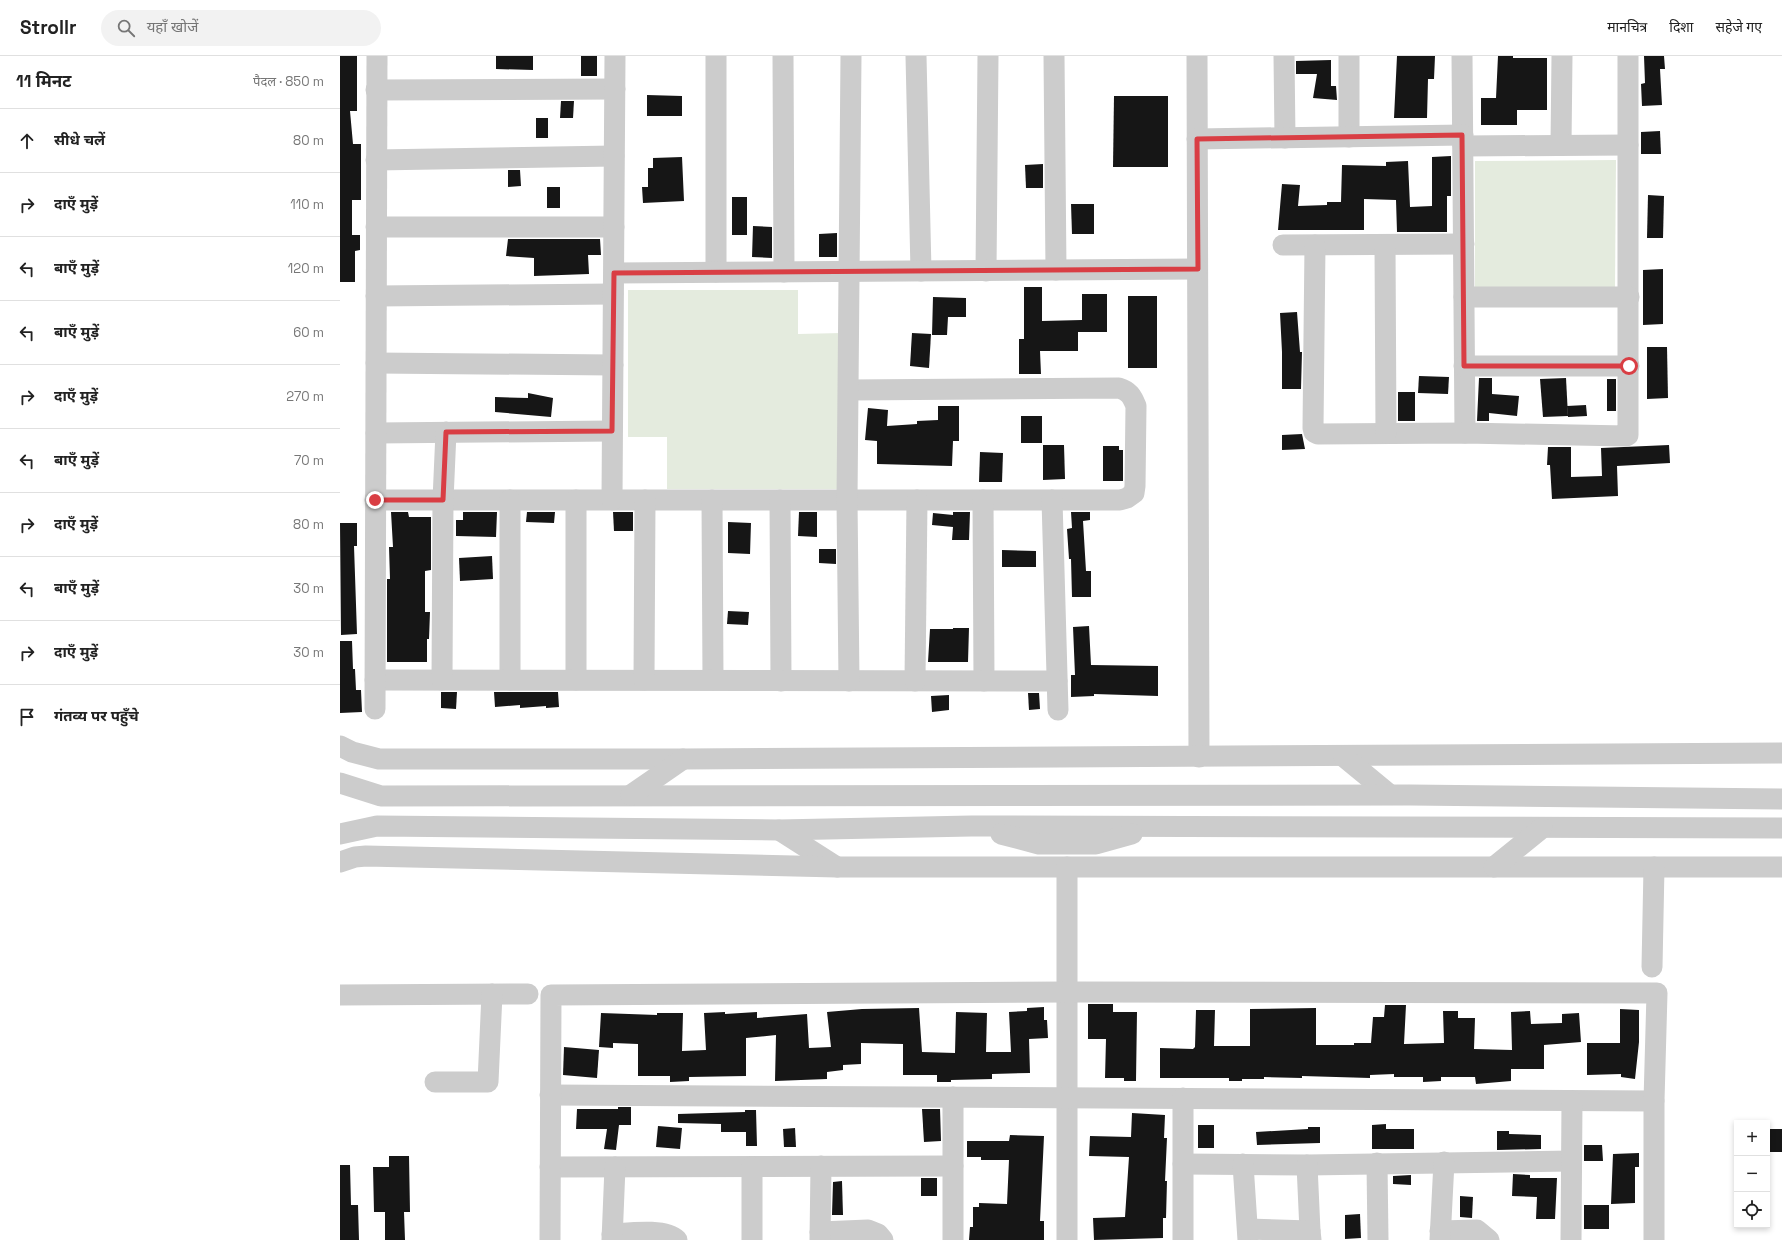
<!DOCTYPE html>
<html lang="hi">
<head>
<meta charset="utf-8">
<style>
  :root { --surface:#fff; --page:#f2f2f2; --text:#222; --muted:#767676; --line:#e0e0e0 }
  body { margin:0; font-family:"Space Grotesk","Noto Sans Devanagari",sans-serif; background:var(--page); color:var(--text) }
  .controls { position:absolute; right:12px; bottom:12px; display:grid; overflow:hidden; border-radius:0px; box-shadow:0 2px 6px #0003 }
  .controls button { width:36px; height:36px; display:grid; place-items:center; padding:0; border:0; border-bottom:1px solid var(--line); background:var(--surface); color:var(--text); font:20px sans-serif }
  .stop { position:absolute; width:12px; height:12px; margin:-9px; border:3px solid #d93e44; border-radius:50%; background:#fff }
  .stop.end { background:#d93e44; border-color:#fff; box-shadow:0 1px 4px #0008 }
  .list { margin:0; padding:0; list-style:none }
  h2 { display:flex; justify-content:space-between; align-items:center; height:52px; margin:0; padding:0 16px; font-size:17px }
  h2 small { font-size:13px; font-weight:400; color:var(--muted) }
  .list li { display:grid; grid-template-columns:26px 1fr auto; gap:12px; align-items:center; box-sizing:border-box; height:64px; padding:0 16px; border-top:1px solid var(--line) }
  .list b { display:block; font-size:15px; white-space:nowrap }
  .list em { font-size:13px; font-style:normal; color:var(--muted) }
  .icon { flex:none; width:22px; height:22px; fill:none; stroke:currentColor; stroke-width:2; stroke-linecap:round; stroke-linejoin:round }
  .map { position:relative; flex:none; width:1442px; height:1184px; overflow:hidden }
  header { display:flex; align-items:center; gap:24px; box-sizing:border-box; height:56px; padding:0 20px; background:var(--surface); border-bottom:1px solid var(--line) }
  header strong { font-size:19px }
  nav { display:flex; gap:22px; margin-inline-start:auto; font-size:14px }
  .search { width:280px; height:36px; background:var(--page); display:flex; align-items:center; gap:10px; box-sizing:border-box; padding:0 14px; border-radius:22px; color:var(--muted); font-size:15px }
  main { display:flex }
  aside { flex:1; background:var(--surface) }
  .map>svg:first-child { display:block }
  .green { fill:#e4ebde }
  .building { fill:#161616 }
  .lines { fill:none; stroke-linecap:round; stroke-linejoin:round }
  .minor { stroke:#ccc; stroke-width:21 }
  .route { stroke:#d93e44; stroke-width:5 }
</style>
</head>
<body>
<header>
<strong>Strollr</strong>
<div class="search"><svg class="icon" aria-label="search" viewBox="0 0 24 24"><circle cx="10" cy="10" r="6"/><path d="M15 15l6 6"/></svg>यहाँ खोजें</div>
<nav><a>मानचित्र</a><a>दिशा</a><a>सहेजे गए</a></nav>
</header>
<main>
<aside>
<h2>11 मिनट<small>पैदल · 850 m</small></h2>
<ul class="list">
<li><svg class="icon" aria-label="ahead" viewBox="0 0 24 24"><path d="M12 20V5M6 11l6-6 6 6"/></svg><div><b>सीधे चलें</b></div><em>80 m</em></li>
<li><svg class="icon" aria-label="right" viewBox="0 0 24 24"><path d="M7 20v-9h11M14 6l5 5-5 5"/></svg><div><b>दाएँ मुड़ें</b></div><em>110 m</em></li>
<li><svg class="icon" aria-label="left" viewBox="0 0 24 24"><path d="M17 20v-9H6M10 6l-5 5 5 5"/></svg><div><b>बाएँ मुड़ें</b></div><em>120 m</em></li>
<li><svg class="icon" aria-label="left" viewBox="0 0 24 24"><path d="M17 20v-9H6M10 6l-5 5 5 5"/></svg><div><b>बाएँ मुड़ें</b></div><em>60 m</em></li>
<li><svg class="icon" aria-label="right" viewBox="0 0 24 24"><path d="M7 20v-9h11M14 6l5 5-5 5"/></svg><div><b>दाएँ मुड़ें</b></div><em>270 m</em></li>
<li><svg class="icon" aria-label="left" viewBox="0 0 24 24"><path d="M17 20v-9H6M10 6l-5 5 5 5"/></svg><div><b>बाएँ मुड़ें</b></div><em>70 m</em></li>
<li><svg class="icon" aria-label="right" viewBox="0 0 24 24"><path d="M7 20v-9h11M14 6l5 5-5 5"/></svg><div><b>दाएँ मुड़ें</b></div><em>80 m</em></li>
<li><svg class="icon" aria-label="left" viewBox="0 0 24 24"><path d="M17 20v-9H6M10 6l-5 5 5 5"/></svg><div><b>बाएँ मुड़ें</b></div><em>30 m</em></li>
<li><svg class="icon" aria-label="right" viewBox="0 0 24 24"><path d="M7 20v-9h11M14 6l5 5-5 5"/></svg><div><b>दाएँ मुड़ें</b></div><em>30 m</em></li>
<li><svg class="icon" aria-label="arrive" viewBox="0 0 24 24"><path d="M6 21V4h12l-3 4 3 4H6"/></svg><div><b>गंतव्य पर पहुँचे</b></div></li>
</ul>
</aside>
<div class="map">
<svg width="1442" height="1184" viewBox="0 0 1442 1184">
  <rect width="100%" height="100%" fill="#fff"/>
  <g class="green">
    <path d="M 1276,104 L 1275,231 L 1135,232 L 1135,105 Z"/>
    <path d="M 288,234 L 458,234 L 458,278 L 502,277 L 502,433 L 327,433 L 327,381 L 288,381 Z"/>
  </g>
  <g class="building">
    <path d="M 0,0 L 17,0 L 17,55 L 10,55 L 13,88 L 21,88 L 21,144 L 12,144 L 12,179 L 20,179 L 20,194 L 15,195 L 15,226 L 0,226 Z"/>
    <path d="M 156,0 L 193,0 L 193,14 L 156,13 Z"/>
    <rect x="241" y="0" width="16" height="20"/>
    <path d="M 1057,0 L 1095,0 L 1094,23 L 1088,23 L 1087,62 L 1054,62 Z"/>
    <path d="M 1158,0 L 1173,0 L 1173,2 L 1207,2 L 1207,54 L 1177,54 L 1177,69 L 1141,69 L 1141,42 L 1156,42 Z"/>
    <path d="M 1304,0 L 1324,0 L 1325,13 L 1320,13 L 1322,49 L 1302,50 L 1301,28 L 1305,27 Z"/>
    <path d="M 991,4 L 991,30 L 996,30 L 997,44 L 973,42 L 977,18 L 956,18 L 956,5 Z"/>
    <path d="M 307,39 L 342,40 L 342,60 L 307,60 Z"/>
    <path d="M 774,40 L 828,40 L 828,111 L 773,111 Z"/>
    <path d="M 221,45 L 234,45 L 233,62 L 220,62 Z"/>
    <rect x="196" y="62" width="12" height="20"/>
    <path d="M 1320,75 L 1321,98 L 1301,98 L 1301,76 Z"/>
    <path d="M 1111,100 L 1111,140 L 1107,140 L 1107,176 L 1057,176 L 1056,144 L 1024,143 L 1024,174 L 938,174 L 942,128 L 960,129 L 958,150 L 987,149 L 987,146 L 1001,146 L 1002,109 L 1046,110 L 1046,106 L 1068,105 L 1070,151 L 1092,150 L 1092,101 Z"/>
    <path d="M 342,101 L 344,145 L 303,147 L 302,131 L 308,131 L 308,112 L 313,112 L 313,102 Z"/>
    <path d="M 703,108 L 703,132 L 686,132 L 685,109 Z"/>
    <path d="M 168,114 L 180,114 L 181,130 L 168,131 Z"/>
    <rect x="207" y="131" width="13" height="21"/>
    <path d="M 1308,139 L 1324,140 L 1323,182 L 1307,182 Z"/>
    <rect x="392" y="141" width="15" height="38"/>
    <path d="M 731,148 L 754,148 L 754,178 L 732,178 Z"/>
    <path d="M 413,170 L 432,171 L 432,202 L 412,201 Z"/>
    <path d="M 497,177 L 497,201 L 479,201 L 479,178 Z"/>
    <path d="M 168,183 L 260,183 L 261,199 L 248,199 L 249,218 L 194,220 L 194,202 L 166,200 Z"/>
    <path d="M 1323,213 L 1323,268 L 1303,269 L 1303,214 Z"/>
    <path d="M 684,231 L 702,231 L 702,265 L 742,264 L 742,238 L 767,238 L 767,276 L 738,276 L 738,295 L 700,295 L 701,318 L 679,318 L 679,283 L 684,283 Z"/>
    <rect x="788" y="240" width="29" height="72"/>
    <path d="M 593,241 L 626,242 L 626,261 L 608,261 L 607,279 L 592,279 Z"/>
    <path d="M 957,256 L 960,296 L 962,296 L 961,333 L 942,333 L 942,296 L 940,257 Z"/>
    <path d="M 572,277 L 591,278 L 589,312 L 570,310 Z"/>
    <path d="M 1307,291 L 1327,291 L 1328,342 L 1307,343 Z"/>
    <path d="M 1079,320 L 1109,321 L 1108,338 L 1078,337 Z"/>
    <path d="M 1139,322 L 1152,322 L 1152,338 L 1179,340 L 1177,360 L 1149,357 L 1149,365 L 1137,365 Z"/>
    <path d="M 1226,322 L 1228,360 L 1203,361 L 1200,323 Z"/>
    <rect x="1267" y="323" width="9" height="32"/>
    <rect x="1058" y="336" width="17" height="29"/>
    <path d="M 188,337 L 213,342 L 211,361 L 155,356 L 155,341 L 188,342 Z"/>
    <path d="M 1246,349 L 1247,360 L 1228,361 L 1227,350 Z"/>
    <path d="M 598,350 L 619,350 L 619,385 L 613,385 L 612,410 L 537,408 L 537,385 L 525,384 L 528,352 L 548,354 L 547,370 L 577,368 L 577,365 L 598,364 Z"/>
    <rect x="681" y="360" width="21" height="27"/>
    <path d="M 962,378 L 965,393 L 942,394 L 942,379 Z"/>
    <path d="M 703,389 L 724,389 L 725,423 L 703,424 Z"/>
    <path d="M 1329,389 L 1330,407 L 1277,410 L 1278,440 L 1212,443 L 1210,409 L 1207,409 L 1208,391 L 1231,391 L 1231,421 L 1262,420 L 1261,392 Z"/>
    <path d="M 763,390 L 779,390 L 779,394 L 783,394 L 783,425 L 763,425 Z"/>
    <path d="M 640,396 L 663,397 L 662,426 L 639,426 Z"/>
    <path d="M 51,456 L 68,456 L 69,461 L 91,461 L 91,514 L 85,515 L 85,556 L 90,556 L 89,583 L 87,583 L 87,606 L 47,606 L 47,523 L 50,523 L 49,491 L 53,491 Z"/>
    <path d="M 123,456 L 157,456 L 156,481 L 116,480 L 116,464 L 123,464 Z"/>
    <path d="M 187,456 L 215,456 L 214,467 L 186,466 Z"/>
    <path d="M 273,456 L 293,456 L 293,475 L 274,475 Z"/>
    <path d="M 459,456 L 477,456 L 477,481 L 458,480 Z"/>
    <path d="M 613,456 L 630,456 L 629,484 L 612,484 L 613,471 L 592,469 L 593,457 L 613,459 Z"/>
    <path d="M 731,456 L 750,456 L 750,464 L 743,465 L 746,515 L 751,515 L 751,541 L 732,541 L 731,503 L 729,503 L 727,473 L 732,472 Z"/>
    <path d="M 388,466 L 411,467 L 410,498 L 388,497 Z"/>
    <path d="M 0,467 L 17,467 L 17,490 L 14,490 L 17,578 L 1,579 Z"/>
    <path d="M 479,493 L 496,493 L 496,508 L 479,507 Z"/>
    <path d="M 662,494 L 696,495 L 696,511 L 662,511 Z"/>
    <path d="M 152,500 L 153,523 L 120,525 L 119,502 Z"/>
    <path d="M 388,555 L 409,556 L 408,569 L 387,568 Z"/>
    <path d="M 749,570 L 751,609 L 818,610 L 818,640 L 754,638 L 754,640 L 731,641 L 731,619 L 735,619 L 733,571 Z"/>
    <path d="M 613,572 L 629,572 L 628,606 L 588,606 L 590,573 L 613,573 Z"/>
    <path d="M 0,585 L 12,585 L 13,613 L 15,613 L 16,634 L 21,634 L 22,656 L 0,657 Z"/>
    <path d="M 101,636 L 117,636 L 116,653 L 101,652 Z"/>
    <path d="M 154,636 L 218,636 L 219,651 L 206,652 L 206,650 L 180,652 L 180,649 L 155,651 Z"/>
    <path d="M 688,637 L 699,637 L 700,653 L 689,654 Z"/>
    <path d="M 609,639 L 609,654 L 592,656 L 591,640 Z"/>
    <path d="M 748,948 L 773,948 L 773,956 L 797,956 L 796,1025 L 784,1025 L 784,1022 L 765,1022 L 766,983 L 748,983 Z"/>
    <path d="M 1045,949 L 1066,949 L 1064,988 L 1104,987 L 1103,955 L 1118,955 L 1118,962 L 1135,962 L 1134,993 L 1172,994 L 1171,956 L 1190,955 L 1191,968 L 1222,967 L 1222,958 L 1239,957 L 1241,986 L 1204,989 L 1204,1013 L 1171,1013 L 1171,1025 L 1136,1028 L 1135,1021 L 1101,1021 L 1101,1025 L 1083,1026 L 1083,1021 L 1054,1021 L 1054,1018 L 1030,1019 L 1030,1022 L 962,1020 L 962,1022 L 924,1021 L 924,1023 L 902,1023 L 902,1025 L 889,1025 L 889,1022 L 820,1022 L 820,992 L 853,993 L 855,991 L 856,954 L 875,954 L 874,990 L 910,990 L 910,953 L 976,952 L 976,989 L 1014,989 L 1014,987 L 1031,987 L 1033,961 L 1044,961 Z"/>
    <path d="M 704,951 L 704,964 L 707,964 L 708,982 L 689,983 L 690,1017 L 652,1018 L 652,1023 L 611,1024 L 611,1026 L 597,1026 L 597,1019 L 563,1019 L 563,988 L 521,987 L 521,1008 L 503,1009 L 503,1014 L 487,1016 L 487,1023 L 435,1025 L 436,979 L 406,982 L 406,1020 L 349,1021 L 349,1025 L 330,1026 L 330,1020 L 298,1020 L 298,988 L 273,987 L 273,992 L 259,991 L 261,957 L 317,959 L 317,957 L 343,957 L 342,995 L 366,994 L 364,957 L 385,956 L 385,958 L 417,956 L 417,962 L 467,958 L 469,992 L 491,991 L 487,956 L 522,953 L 579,952 L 582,996 L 615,997 L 616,956 L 647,957 L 646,996 L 671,996 L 669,956 L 687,955 L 687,952 Z"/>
    <path d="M 1280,953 L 1299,954 L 1299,986 L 1295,1023 L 1281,1021 L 1281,1018 L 1247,1019 L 1247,987 L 1280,987 Z"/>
    <path d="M 224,991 L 259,994 L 257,1022 L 223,1019 Z"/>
    <path d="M 278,1051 L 291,1051 L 291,1069 L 279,1069 L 276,1094 L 264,1093 L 267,1073 L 236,1073 L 237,1053 L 278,1053 Z"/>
    <path d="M 582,1053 L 600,1053 L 601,1085 L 584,1086 Z"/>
    <path d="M 405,1054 L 416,1054 L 417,1090 L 406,1090 L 406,1076 L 381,1076 L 381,1068 L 338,1067 L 338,1058 L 405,1056 Z"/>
    <path d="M 792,1057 L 825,1059 L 824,1082 L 827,1082 L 825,1125 L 827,1125 L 826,1162 L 823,1162 L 823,1182 L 754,1184 L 753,1162 L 785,1161 L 789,1101 L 749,1100 L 750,1080 L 791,1081 Z"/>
    <path d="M 1046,1068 L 1046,1073 L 1074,1073 L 1074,1093 L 1032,1093 L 1032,1069 Z"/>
    <rect x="858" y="1069" width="16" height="23"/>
    <path d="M 318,1070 L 342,1072 L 340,1093 L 316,1091 Z"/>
    <path d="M 968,1071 L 980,1071 L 980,1087 L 917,1089 L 916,1076 L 968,1073 Z"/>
    <path d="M 455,1072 L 456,1091 L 444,1091 L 443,1073 Z"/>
    <rect x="1427" y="1073" width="15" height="23"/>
    <path d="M 1157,1075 L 1169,1075 L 1169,1078 L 1201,1079 L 1201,1093 L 1157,1094 Z"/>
    <path d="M 670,1079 L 704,1080 L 700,1165 L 704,1165 L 704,1184 L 629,1184 L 630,1171 L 633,1171 L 633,1151 L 639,1151 L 639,1147 L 667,1148 L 669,1104 L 641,1104 L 641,1101 L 627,1101 L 627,1085 L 669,1085 Z"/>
    <path d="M 1244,1089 L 1262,1089 L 1263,1105 L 1244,1105 Z"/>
    <path d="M 1299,1097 L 1299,1111 L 1295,1111 L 1295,1147 L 1271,1148 L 1273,1098 Z"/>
    <path d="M 49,1100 L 69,1100 L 70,1156 L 64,1156 L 65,1184 L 45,1184 L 45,1156 L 34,1156 L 33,1111 L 49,1111 Z"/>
    <path d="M 0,1109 L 10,1109 L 11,1149 L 18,1149 L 19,1184 L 0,1184 Z"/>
    <path d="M 1173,1118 L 1190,1119 L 1190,1122 L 1217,1122 L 1215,1163 L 1196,1163 L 1197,1141 L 1172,1140 Z"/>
    <path d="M 1071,1119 L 1071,1129 L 1053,1128 L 1053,1120 Z"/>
    <rect x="581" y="1122" width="16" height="18"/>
    <path d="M 502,1125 L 503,1159 L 492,1159 L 493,1126 Z"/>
    <path d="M 1120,1140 L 1133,1141 L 1132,1162 L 1120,1161 Z"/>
    <rect x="1244" y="1149" width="25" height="24"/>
    <path d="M 1020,1158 L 1021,1182 L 1005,1183 L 1005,1159 Z"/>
  </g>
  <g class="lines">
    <g class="minor">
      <path d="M 376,0 L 376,216"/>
      <path d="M 443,0 L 444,216"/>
      <path d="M 576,0 L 581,215"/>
      <path d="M 714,0 L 716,214"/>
      <path d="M 857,0 L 859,701"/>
      <path d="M 944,0 L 945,82"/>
      <path d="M 1122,0 L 1125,377"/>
      <path d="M 36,34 L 275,33"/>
      <path d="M 1009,81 L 1009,0"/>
      <path d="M 857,83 L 1123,79"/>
      <path d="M 1221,89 L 1222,0"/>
      <path d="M 1123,90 L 1288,89"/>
      <path d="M 36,104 L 274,100"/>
      <path d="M 36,171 L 274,171"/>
      <path d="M 943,189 L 1124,188"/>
      <path d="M 975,189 L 973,372 L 974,376 L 978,378 L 1125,377 L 1286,380 L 1288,379 L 1288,0"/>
      <path d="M 1045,189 L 1046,377"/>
      <path d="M 646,215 L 648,0"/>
      <path d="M 274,217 L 857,213"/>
      <path d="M 36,240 L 273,238"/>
      <path d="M 1124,241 L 1289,241"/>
      <path d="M 36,307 L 273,309"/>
      <path d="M 1124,310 L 1289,310"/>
      <path d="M 36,377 L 272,375"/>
      <path d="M 35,444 L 780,444 L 787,442 L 794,437 L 795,430 L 796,350 C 792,340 789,335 779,332 L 509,334"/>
      <path d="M 170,444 L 170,624"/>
      <path d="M 236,444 L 236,624"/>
      <path d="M 272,444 L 275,0"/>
      <path d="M 372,444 L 373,624"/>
      <path d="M 440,444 L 441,625"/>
      <path d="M 643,444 L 644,625"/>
      <path d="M 712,444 L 718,654"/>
      <path d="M 35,624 L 717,625"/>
      <path d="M 102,624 L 103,444 L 106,376"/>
      <path d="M 304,624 L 305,444"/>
      <path d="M 509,625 L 507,444 L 511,0"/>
      <path d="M 575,625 L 577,444"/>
      <path d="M 35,653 L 37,0"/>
      <path d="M 0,690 L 12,696 L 39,703 L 343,703 L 1442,697"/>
      <path d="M 1004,701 L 1049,738"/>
      <path d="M 0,727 L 41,740 L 1070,739 L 1442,743"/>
      <path d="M 291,739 L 343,703"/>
      <path d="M 439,774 L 497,811"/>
      <path d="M 0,778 L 37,770 L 439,774 L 631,770 L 1442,772"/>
      <path d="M 661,778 L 699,788 L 756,788 L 792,778"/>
      <path d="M 0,806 L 15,801 L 26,800 L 497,811 L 1442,811"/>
      <path d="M 727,811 L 727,1184"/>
      <path d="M 1154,811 L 1202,772"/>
      <path d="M 1312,911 L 1314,811"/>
      <path d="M 0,939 L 188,938"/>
      <path d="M 95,1026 L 148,1026 L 152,938"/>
      <path d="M 210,1039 L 1314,1045"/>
      <path d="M 1037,1107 L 1038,1184"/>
      <path d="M 843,1108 L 967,1109 L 1231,1105"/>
      <path d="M 903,1108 L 908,1184"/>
      <path d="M 967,1109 L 970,1175"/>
      <path d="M 210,1111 L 613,1110"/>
      <path d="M 412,1111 L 412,1184"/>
      <path d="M 908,1173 L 970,1175 L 971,1184"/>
      <path d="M 1100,1175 L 1137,1174 L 1149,1184"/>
      <path d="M 480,1176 L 528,1174 L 538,1178 L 543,1184"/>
      <path d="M 272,1178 C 289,1177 325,1172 337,1184"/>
      <path d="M 210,1184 L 211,939 L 727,936 L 1317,937 L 1314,1045 L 1314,1184"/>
      <path d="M 272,1184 L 275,1111"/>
      <path d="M 480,1184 L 481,1110"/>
      <path d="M 613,1184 L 613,1041"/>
      <path d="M 843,1184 L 843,1042"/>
      <path d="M 1100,1184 L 1104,1106"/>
      <path d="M 1231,1184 L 1232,1045"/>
    </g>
  </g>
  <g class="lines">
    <path class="route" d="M 35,444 L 103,444 L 106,376 L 272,375 L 274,217 L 858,213 L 857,83 L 1122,79 L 1124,310 L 1289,310"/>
  </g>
</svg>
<div class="controls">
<button>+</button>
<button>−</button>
<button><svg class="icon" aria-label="locate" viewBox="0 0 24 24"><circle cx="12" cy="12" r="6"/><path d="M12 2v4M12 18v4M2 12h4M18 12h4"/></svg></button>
</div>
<div class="stop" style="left:1289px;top:310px"></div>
<div class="stop end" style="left:35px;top:444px"></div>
</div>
</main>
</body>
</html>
